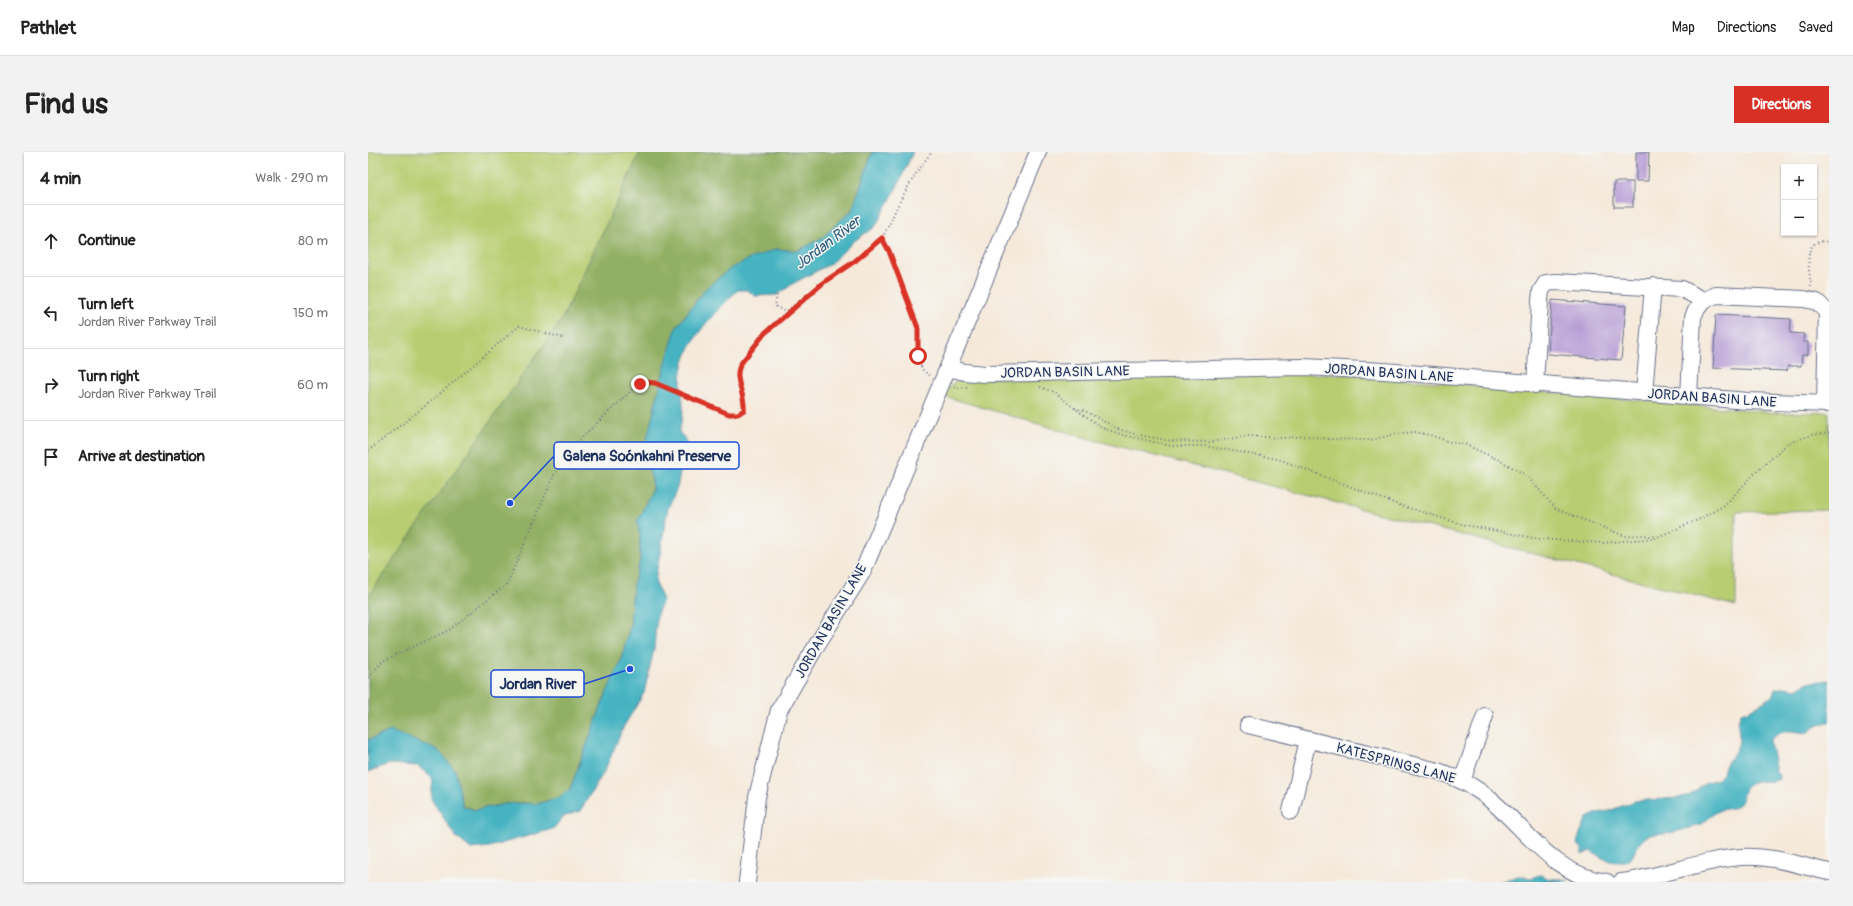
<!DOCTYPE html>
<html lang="en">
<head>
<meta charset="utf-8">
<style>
  :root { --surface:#fff; --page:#f2f2f2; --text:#222; --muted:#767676; --line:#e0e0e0; --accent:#d93025 }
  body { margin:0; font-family:Pangolin,sans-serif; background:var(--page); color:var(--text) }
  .controls { position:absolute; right:12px; top:12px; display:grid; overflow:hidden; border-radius:0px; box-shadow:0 1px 3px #0004 }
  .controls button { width:36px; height:36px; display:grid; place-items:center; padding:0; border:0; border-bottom:1px solid var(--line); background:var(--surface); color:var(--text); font:20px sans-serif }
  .stop { position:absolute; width:12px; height:12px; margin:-9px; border:3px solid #d93025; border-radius:50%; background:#fff }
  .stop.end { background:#d93025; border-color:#fff; box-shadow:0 1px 4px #0008 }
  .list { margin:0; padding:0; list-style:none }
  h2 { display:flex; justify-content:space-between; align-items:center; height:52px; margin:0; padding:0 16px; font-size:17px }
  h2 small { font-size:13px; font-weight:400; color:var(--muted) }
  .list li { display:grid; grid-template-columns:26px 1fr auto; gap:12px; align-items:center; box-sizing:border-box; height:72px; padding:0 16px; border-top:1px solid var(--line) }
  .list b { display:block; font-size:15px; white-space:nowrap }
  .list p { margin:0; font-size:13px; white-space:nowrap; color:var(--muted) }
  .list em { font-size:13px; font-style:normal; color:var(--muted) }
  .icon { flex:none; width:22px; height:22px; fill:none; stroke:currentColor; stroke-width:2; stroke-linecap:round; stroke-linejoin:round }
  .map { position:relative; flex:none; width:1461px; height:730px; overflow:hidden; border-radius:0px }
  header { display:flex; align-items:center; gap:24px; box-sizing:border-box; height:56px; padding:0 20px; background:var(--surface); border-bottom:1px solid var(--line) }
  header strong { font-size:19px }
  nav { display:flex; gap:22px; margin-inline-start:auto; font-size:14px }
  .intro { display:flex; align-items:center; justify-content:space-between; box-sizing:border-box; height:96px; padding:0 24px }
  h1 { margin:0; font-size:28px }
  .button { padding:10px 18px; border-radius:0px; background:var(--accent); color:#fff; font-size:14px; font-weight:700 }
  main { display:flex; gap:24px; padding:0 24px }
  aside { flex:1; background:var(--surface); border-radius:0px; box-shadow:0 1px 3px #0004 }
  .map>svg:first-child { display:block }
  .green { fill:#b8cd71; stroke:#6a7e68 }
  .forest { fill:#92b063; stroke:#567060 }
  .water { fill:#45b3c1; stroke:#307190 }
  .building { fill:#b79fd6 }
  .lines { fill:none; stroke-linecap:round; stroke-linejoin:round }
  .minor-casing { stroke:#677089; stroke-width:18 }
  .path { stroke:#677089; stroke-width:2; stroke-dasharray:1 3; stroke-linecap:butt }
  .minor { stroke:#fff; stroke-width:16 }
  .route { stroke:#d93025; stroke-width:5 }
  .labels { text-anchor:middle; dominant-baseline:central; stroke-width:3; stroke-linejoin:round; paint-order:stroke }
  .street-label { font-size:14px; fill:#1b2f5e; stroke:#f6f6f2 }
  .water-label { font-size:15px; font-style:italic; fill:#2a5d81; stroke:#f6f6f2 }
  .leader { fill:none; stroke:#1d4ed8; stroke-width:1.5 }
  .callout-dot { fill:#1d4ed8; stroke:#f6f6f2; stroke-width:1.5 }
  .callout { fill:#f6f6f2; stroke:#1d4ed8; stroke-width:1.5 }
  .callout-label { font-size:15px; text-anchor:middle; font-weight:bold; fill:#1b2f5e }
</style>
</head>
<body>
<header>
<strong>Pathlet</strong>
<nav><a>Map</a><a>Directions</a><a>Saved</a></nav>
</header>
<div class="intro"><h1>Find us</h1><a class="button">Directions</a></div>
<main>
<aside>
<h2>4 min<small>Walk · 290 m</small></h2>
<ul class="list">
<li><svg class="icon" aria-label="ahead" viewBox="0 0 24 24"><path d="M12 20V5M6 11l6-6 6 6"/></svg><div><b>Continue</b></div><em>80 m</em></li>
<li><svg class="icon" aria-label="left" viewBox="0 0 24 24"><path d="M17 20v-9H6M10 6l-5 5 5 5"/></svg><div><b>Turn left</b><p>Jordan River Parkway Trail</p></div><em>150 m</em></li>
<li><svg class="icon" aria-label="right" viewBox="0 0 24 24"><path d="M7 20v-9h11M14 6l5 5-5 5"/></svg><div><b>Turn right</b><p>Jordan River Parkway Trail</p></div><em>60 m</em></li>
<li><svg class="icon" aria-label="arrive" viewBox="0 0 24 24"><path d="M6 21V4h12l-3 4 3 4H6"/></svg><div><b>Arrive at destination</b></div></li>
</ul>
</aside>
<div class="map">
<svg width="1461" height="730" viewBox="0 0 1461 730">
  <rect width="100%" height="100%" fill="#f6f6f2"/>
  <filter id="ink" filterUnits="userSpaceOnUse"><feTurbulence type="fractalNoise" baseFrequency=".025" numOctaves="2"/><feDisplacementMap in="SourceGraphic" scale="8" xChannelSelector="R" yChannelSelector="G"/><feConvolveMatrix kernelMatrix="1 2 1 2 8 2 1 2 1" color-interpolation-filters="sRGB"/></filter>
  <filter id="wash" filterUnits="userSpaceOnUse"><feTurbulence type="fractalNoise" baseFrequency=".012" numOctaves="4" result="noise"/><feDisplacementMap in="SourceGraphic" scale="16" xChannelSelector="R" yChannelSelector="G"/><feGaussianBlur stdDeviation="0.9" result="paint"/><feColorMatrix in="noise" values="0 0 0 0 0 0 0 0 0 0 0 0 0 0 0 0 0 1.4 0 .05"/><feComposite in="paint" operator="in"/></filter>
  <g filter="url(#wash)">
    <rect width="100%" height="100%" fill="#f5e9da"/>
    <g class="green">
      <path d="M 0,0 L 522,0 L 497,54 L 376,116 L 313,174 L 271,438 L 68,611 L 0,603 Z"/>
      <path d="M 905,221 L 989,223 L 1413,261 L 1461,260 L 1461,358 L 1368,360 L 1368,454 L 722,287 L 575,244 C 580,234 586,230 597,227 Z"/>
    </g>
    <path class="forest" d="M 272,0 L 506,0 L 504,1 L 484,58 L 455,85 L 430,99 L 408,97 L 338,136 L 308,176 L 275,303 L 284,327 L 284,338 L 269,370 L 272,383 L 272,409 L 265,433 L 262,475 L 252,511 L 238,542 L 202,637 L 192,645 L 168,652 L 154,651 L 137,652 L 107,658 L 95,654 L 92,642 L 23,579 L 0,588 L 0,444 L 194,167 Z"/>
    <g class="water">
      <path d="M 506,0 L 545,0 L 528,37 L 507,75 L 486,89 L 462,112 L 426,131 L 409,143 L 387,144 L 379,138 L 370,138 C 345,162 313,193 313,231 C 313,238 315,245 315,252 C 316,261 313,271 311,280 L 319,289 L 309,336 L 300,356 L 287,429 L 295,448 L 289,462 L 286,497 L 276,541 L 256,574 L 236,620 L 212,659 L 195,665 L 185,677 L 121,695 L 103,697 L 88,685 L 63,647 L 65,627 L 50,614 L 21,612 L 0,620 L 0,588 L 23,579 L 70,598 L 87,618 L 95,654 L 107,658 L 137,652 L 154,651 L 169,652 L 192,645 L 202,637 L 238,542 L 252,511 L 262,475 L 265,433 L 272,409 L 272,383 L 269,370 L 284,338 L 284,327 L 275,303 L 296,217 L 308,176 L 338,136 L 363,116 L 383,106 L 409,97 L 430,99 L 455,85 L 484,58 L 504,1 Z"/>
      <path d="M 1461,528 L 1461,570 L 1448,574 L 1439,581 C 1426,579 1409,577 1402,589 L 1408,620 L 1411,623 L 1411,627 C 1402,632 1392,627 1382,632 C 1373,637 1377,647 1370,653 C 1365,658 1356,656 1350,659 C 1344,662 1339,669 1333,672 C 1322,676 1308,680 1297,682 C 1292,682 1287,682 1282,683 C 1267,688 1269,710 1250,710 C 1240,710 1230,704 1222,699 L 1214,703 L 1214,696 L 1209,692 L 1212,681 L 1219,666 L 1229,661 L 1241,659 L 1267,649 L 1310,646 L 1322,643 L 1339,630 L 1349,627 L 1355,622 C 1356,608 1369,603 1371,589 C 1372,578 1367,573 1373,561 L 1380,559 L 1405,544 L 1407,537 L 1416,535 L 1429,537 L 1438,531 Z"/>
      <path d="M 1172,723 L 1182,727 L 1194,727 L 1200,729 L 1131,730 L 1150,724 L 1163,726 Z"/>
    </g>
    <g id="blocks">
      <g class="building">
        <path d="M 1268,0 L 1281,0 L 1280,29 L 1268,29 Z"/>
        <rect x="1246" y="30" width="19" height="25"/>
        <path d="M 1184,148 L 1258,154 L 1253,208 L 1180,202 Z"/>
        <path d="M 1348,163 L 1423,167 L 1422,181 L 1436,182 L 1435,190 L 1440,190 L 1440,203 L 1434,203 L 1433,214 L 1420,214 L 1419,219 L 1345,216 Z"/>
      </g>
    </g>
  </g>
  <g filter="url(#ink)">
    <use href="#blocks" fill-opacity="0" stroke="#677089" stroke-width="1"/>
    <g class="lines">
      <defs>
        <g id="minor">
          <path d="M 580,216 L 597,220 L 616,222 L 935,215 L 1016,219 L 1380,249 L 1461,252"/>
          <path d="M 1167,233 L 1172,149 L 1173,139 L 1178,131 L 1188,130 L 1314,137 L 1335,148"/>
          <path d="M 1276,241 L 1285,134"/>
          <path d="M 1321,245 L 1325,165 C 1330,152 1336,148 1348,143 L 1436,147 L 1449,150 L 1459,160 L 1457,252"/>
          <path d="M 880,573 L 1070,619 C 1084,624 1098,630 1111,639 C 1156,670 1180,723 1239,730"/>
          <path d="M 1094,629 L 1117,564"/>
          <path d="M 923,659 L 940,588"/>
          <path d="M 379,730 L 389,645 L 411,558 L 450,491 L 495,419 L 670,0"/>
          <path d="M 1253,730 C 1294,725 1332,708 1373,705 C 1403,703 1433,714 1461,720"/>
        </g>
      </defs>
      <use href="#minor" class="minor-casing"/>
      <g class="path">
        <path d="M 513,86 L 521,99 L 550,176 L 550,204 L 554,217 L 563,225"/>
        <path d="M 1443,135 C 1442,118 1432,85 1461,90"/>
        <path d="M 409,143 L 407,154 L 419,161"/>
        <path d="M 672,235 L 686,240 L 706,256 L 735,276 L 755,283 L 803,294 L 836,294 L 910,307 L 1028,352 L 1097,373 L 1171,387 L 1235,391 L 1287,386 L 1332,367 L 1357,353 L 1387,321 L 1420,291 L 1444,283 L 1461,281"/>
        <path d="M 586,236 L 600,235"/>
        <path d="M 707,256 L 717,259 L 750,277 L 770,283 L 804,289 L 842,290 L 879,284 L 915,286 L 941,284 L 960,287 L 1003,288 L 1027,282 L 1047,280 L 1062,283 L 1082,290 L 1096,292 L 1131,308 L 1158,323 L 1188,357 L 1257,384 L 1275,383 L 1289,385"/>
        <path d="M 0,299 L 61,251 L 151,174 L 195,186"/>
        <path d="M 0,526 L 15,509 L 81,478 L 139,432 L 187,321 L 205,294 L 267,235 L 277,230 L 287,231 L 361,262 C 390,268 367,230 370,217 C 373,207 385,196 391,188 C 408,167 435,145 457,129 C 476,116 497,104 513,86 C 519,79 524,66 528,57 C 537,39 551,15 564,0"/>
      </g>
      <use href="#minor" class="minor"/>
    </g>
  </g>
  <g class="lines" filter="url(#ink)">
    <path class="route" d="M 272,232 L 277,230 L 287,231 L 361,262 L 370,262 L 376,258 C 378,241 363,226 374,210 L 397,181 L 426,156 L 456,130 L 487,109 L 514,86 L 521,99 L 550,176 L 550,204"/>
  </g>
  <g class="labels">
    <g class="street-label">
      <text transform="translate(697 220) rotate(-1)">JORDAN BASIN LANE</text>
      <text transform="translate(1021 221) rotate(4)">JORDAN BASIN LANE</text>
      <text transform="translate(1344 246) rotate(4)">JORDAN BASIN LANE</text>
      <text transform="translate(463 469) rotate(-60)">JORDAN BASIN LANE</text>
      <text transform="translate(1028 611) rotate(15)">KATESPRINGS LANE</text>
    </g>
    <g class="water-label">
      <text transform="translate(460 91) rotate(-37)">Jordan River</text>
    </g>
  </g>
  <path class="leader" d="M142 351L186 304M262 517L216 532"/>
  <g class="callout-dot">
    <circle cx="142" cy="351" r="4"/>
    <circle cx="262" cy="517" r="4"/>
  </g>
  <g class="callout">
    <rect x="186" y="290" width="185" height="27" rx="4"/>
    <rect x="123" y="518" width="93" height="27" rx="4"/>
  </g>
  <g class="callout-label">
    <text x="279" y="309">Galena Soónkahni Preserve</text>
    <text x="170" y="537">Jordan River</text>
  </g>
</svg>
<div class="controls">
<button>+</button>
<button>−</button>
</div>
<div class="stop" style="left:550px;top:204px"></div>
<div class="stop end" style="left:272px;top:232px"></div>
</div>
</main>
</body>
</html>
